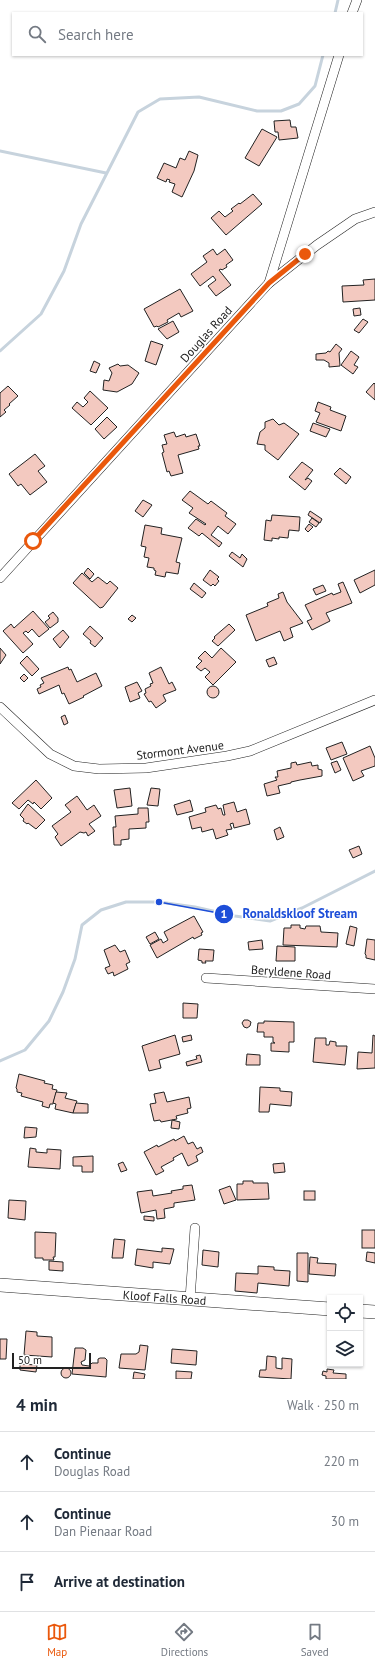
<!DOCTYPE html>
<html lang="en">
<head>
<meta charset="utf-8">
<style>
  :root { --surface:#fff; --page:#f2f2f3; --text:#1f2937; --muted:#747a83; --line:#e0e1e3; --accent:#ea580c }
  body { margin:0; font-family:"PT Sans",sans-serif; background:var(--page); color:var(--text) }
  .controls { position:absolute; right:12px; bottom:12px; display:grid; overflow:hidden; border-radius:0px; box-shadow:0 1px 3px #0004 }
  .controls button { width:36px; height:36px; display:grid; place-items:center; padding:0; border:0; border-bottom:1px solid var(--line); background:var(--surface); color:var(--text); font:20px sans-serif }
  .scale { position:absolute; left:12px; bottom:10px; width:79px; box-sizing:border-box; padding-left:4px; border:2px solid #222; border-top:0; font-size:11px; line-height:14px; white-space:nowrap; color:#222; -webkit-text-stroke:3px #fff; paint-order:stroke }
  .stop { position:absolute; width:12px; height:12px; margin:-9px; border:3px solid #ea580c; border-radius:50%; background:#fff }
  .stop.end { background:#ea580c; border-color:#fff; box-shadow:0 1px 4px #0008 }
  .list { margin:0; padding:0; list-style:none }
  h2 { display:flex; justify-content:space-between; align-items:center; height:52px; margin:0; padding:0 16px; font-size:17px }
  h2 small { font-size:13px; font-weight:400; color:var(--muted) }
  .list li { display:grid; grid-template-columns:26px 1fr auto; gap:12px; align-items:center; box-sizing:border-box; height:60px; padding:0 16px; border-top:1px solid var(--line) }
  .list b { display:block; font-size:15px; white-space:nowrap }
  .list p { margin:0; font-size:13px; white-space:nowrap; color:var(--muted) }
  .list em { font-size:13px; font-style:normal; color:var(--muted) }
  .icon { flex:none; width:22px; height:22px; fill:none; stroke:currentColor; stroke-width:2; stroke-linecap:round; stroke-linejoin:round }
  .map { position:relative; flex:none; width:375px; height:1379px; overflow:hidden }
  .search { position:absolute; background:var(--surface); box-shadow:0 1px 3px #0004; left:12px; right:12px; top:12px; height:44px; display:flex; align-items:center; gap:10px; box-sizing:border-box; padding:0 14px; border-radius:0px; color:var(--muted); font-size:15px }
  .sheet { height:232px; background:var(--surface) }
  nav { display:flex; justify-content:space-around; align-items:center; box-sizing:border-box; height:56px; border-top:1px solid var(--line); background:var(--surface); font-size:11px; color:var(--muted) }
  nav a { display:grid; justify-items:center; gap:2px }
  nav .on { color:var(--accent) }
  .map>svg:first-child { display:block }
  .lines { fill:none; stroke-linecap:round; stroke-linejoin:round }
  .stream { stroke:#c7d3dd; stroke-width:3 }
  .building { fill:#f3c9c0; stroke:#222 }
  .minor-casing { stroke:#222; stroke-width:10 }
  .secondary-casing { stroke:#222; stroke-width:14 }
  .minor { stroke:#fff; stroke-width:9 }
  .secondary { stroke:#fff; stroke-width:13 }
  .route { stroke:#ea580c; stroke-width:5 }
  .labels { text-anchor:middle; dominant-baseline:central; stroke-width:3; stroke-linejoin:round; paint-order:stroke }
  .street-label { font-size:12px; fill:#222; stroke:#fff }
  .leader { fill:none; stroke:#1d4ed8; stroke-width:1.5 }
  .callout-dot { fill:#1d4ed8; stroke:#fff; stroke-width:1.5 }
  .mark-label { font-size:12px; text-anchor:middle; font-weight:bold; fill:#fff }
  .callout-label { font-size:13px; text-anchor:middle; font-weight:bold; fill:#1d4ed8; stroke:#fff; stroke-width:3; stroke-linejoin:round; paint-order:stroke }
</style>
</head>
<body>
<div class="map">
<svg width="375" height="1379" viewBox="0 0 375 1379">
  <rect width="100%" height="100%" fill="#fff"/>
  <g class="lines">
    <g class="stream">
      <path d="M 335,13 L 338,0"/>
      <path d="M 0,151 L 106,173"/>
      <path d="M 0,351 L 41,314 L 64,271 L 81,224 L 138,112 L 160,99 L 199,97 L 257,111 L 281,111 L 299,104 L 315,86 L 323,55"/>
      <path d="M 0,1061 L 25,1050 L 49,1021 L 63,992 L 75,959 L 82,925 L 101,910 L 126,902 L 159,902 L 195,907 L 235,916 L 270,921 L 302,908 L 375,871"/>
    </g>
  </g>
  <g class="building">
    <path d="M 290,120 L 291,127 L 296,127 L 298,138 L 279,140 L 278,132 L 275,132 L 274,121 Z"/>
    <path d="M 262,129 L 277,137 L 259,166 L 245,158 Z"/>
    <path d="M 189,151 L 198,155 L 194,171 L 182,197 L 172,192 L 175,184 L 169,182 L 170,180 L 167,179 L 166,182 L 157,178 L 164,163 L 176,168 L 180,158 L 185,160 Z"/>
    <path d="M 253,194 L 262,204 L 226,235 L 211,218 L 219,211 L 225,217 L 233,211 L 231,209 L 239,203 L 240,204 Z"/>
    <path d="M 213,249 L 217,255 L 225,249 L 233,260 L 226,265 L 227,267 L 222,270 L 221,269 L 219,270 L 231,285 L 216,296 L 208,286 L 216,280 L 213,276 L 200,286 L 191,274 L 207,262 L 203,256 Z"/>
    <path d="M 375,279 L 375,300 L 343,302 L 342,286 L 364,285 L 363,280 Z"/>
    <path d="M 180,289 L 193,311 L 181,317 L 179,313 L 167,320 L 168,322 L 158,327 L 157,326 L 154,327 L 144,309 Z"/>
    <path d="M 360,308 L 361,315 L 354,316 L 353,309 Z"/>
    <path d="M 363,319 L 368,322 L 359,333 L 354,330 Z"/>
    <path d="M 173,321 L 179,332 L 167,339 L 158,329 Z"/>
    <path d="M 151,341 L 163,345 L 156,365 L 145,361 Z"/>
    <path d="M 336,344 L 342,349 L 339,353 L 340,366 L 329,367 L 329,363 L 324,360 L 316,360 L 316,354 L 326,353 L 328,351 L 330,352 Z"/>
    <path d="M 351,351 L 359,357 L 354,365 L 358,367 L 353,374 L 341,365 Z"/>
    <path d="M 94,361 L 100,364 L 96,373 L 90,371 Z"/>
    <path d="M 118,364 L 120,366 L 128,365 L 139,373 L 132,384 L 117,392 L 103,390 L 104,380 L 109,381 L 112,373 L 109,368 Z"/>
    <path d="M 374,383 L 375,384 L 375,400 L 366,392 Z"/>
    <path d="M 8,386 L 18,396 L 9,404 L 10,405 L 4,410 L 6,412 L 0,417 L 0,393 Z"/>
    <path d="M 90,391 L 108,408 L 91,425 L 72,408 L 77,402 L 83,407 L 88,402 L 84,398 Z"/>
    <path d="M 318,402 L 331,407 L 330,410 L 346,416 L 341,431 L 316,422 L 320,413 L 315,411 Z"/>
    <path d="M 107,417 L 117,427 L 104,439 L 95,429 Z"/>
    <path d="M 273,419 L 279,425 L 284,423 L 299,434 L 278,460 L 265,450 L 265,445 L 257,444 L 260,432 L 265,428 L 265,422 Z"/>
    <path d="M 313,423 L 330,429 L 326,437 L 310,431 Z"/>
    <path d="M 174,432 L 176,437 L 185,434 L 186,437 L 196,434 L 200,446 L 198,446 L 199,449 L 178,455 L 183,473 L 171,476 L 169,471 L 167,472 L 162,453 L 164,452 L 162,445 L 167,444 L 164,435 Z"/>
    <path d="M 35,454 L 45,466 L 38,471 L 47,482 L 30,495 L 21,484 L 18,486 L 9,474 Z"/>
    <path d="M 302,462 L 313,470 L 305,480 L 308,478 L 312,481 L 305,490 L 289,477 Z"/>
    <path d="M 340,468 L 351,477 L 346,484 L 334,474 Z"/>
    <path d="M 190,491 L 208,504 L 211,501 L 227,513 L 225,516 L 236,524 L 228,534 L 218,526 L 211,535 L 222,543 L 219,547 L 202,533 L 199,536 L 188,528 L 196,519 L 205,525 L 206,524 L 189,513 L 193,508 L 182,500 Z"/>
    <path d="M 143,500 L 152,505 L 143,517 L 135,511 Z"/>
    <path d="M 310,511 L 322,519 L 320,523 L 308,515 Z"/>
    <path d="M 272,515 L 300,517 L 299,531 L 289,530 L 288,538 L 279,537 L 279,539 L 272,538 L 272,541 L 264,540 L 266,520 L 271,521 Z"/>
    <path d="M 312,518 L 319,523 L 316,527 L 309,522 Z"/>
    <path d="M 309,524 L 313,527 L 308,532 L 305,529 Z"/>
    <path d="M 145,525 L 162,528 L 161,534 L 182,538 L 176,562 L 180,563 L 178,574 L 166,572 L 165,577 L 155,575 L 156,571 L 154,570 L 154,568 L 147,567 L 149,558 L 144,557 L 146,547 L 141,546 Z"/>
    <path d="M 232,552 L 240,558 L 242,554 L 247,559 L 243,567 L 229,556 Z"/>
    <path d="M 88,568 L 94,574 L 90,579 L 84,573 Z"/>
    <path d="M 210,570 L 219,577 L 217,579 L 219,581 L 215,586 L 213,584 L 211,586 L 203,580 Z"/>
    <path d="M 375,570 L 375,585 L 360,593 L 354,580 Z"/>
    <path d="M 82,573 L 92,582 L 98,577 L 107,584 L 110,581 L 118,588 L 103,607 L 100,608 L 73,583 Z"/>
    <path d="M 343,582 L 352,603 L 326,613 L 330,621 L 312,630 L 307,621 L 312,619 L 305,605 L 332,593 L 333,595 L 341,592 L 338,584 Z"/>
    <path d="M 194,583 L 206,593 L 202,598 L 190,589 Z"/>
    <path d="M 323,585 L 326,591 L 316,595 L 313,589 Z"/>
    <path d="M 283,592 L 287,602 L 303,623 L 290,628 L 293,637 L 284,641 L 280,631 L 256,641 L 246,615 L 268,606 L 267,603 L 279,598 L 278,594 Z"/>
    <path d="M 33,611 L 49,629 L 39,637 L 32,629 L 28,633 L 26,631 L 23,633 L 33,644 L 23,653 L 3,631 L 11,624 L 14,628 Z"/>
    <path d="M 53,612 L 58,618 L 58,622 L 50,628 L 45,622 L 50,618 L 48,616 Z"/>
    <path d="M 132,615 L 136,618 L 132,622 L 128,619 Z"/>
    <path d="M 229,624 L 235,630 L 218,646 L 212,641 L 215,638 L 214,637 Z"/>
    <path d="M 90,626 L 103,638 L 95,647 L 90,643 L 91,641 L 83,634 Z"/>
    <path d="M 63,630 L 69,637 L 60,648 L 53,639 Z"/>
    <path d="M 0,648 L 6,655 L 0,664 Z"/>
    <path d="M 221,648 L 236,662 L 213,685 L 205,677 L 210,672 L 205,668 L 201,671 L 196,667 L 202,661 L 198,658 L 205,651 L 212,658 Z"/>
    <path d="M 27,656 L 39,669 L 32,676 L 20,663 Z"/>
    <path d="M 274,657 L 277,664 L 269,667 L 266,660 Z"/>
    <path d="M 68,667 L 69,670 L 71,669 L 77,682 L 96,673 L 102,686 L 83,696 L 84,697 L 69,704 L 64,693 L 62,694 L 59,685 L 39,694 L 37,689 L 41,687 L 40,685 L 44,683 L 41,678 Z"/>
    <path d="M 161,667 L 169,684 L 172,682 L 176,690 L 163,695 L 166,701 L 156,708 L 151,701 L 149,702 L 144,694 L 146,693 L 145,689 L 151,686 L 150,684 L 153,683 L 149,673 Z"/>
    <path d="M 24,674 L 28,678 L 24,682 L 20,678 Z"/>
    <path d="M 137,682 L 142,691 L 138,693 L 140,698 L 130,702 L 125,687 Z"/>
    <circle cx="213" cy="692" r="6"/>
    <path d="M 65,715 L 68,723 L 64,725 L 61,717 Z"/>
    <path d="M 342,742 L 347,754 L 331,760 L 326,748 Z"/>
    <path d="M 370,746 L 375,758 L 375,766 L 361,771 L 364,776 L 353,781 L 343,758 Z"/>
    <path d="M 337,761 L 341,770 L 335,773 L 331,763 Z"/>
    <path d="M 296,762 L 297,765 L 311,762 L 312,766 L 318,765 L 318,769 L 322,770 L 322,776 L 300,780 L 291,782 L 291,783 L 278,786 L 280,793 L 267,796 L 264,784 L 277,780 L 275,777 L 278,777 L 277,771 L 291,768 L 291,763 Z"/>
    <path d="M 36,780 L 52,798 L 41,809 L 34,802 L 33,804 L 28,800 L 19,809 L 12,803 Z"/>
    <path d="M 130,788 L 132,806 L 117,808 L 114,790 Z"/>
    <path d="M 151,788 L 160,789 L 158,806 L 147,805 Z"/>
    <path d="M 77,796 L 87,810 L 94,805 L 101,816 L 89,824 L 95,831 L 88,836 L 86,832 L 84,833 L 80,832 L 61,846 L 55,837 L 58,834 L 52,826 L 71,812 L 65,805 Z"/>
    <path d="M 190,800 L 193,811 L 177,815 L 174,805 Z"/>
    <path d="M 234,802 L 237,812 L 246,809 L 250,824 L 234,828 L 233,823 L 230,824 L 232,829 L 226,830 L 228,835 L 216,839 L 213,829 L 202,832 L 201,827 L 192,829 L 189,817 L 206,812 L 205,808 L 216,805 L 218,809 L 221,808 L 223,815 L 225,815 L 223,805 Z"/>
    <path d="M 28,804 L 45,820 L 36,829 L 28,823 L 27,824 L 23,821 L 24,819 L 20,815 Z"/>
    <path d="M 138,808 L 148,808 L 149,822 L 146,822 L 146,828 L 129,829 L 129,839 L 121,840 L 121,845 L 114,845 L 113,827 L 116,827 L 115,816 L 138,814 Z"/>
    <path d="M 280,827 L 284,837 L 277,840 L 274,830 Z"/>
    <path d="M 359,846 L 362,854 L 353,858 L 349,850 Z"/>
    <path d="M 194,916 L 203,932 L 201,933 L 202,935 L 194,939 L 193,937 L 157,958 L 150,945 L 161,939 L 163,943 L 168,940 L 164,932 Z"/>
    <path d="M 291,925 L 300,925 L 300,928 L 305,929 L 306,926 L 320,926 L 321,932 L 338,933 L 337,947 L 283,945 L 284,928 L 291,928 Z"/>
    <path d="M 350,926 L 357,928 L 354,946 L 346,944 Z"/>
    <path d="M 155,932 L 159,939 L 150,944 L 146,937 Z"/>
    <path d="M 367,939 L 375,940 L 375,960 L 366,958 L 366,955 L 365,954 Z"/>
    <path d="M 262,940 L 263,949 L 249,950 L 248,942 Z"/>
    <path d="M 115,945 L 120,952 L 125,950 L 130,962 L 126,964 L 128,969 L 114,976 L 113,972 L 108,974 L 105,968 L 110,966 L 104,950 Z"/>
    <path d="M 277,946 L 295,947 L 295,961 L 276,961 Z"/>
    <path d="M 199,949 L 214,950 L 213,961 L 205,961 L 206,963 L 202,963 L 202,961 L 198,960 Z"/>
    <path d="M 183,1003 L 198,1004 L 197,1018 L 183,1018 Z"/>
    <path d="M 244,1020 L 248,1020 L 251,1022 L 250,1026 L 247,1028 L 244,1027 L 242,1023 Z"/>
    <path d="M 264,1021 L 294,1022 L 294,1042 L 289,1042 L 289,1052 L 271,1051 L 271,1043 L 275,1043 L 273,1042 L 273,1037 L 264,1037 L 264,1032 L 257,1032 L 258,1023 L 264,1023 Z"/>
    <path d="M 175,1035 L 180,1054 L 159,1060 L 161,1068 L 149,1071 L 142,1046 Z"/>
    <path d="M 191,1035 L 192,1040 L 183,1042 L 182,1037 Z"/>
    <path d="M 373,1035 L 375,1036 L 375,1068 L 357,1069 L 358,1052 L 372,1053 Z"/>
    <path d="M 315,1038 L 326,1038 L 326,1045 L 329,1045 L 330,1041 L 336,1042 L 336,1046 L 347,1046 L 345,1065 L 313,1062 Z"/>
    <path d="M 247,1054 L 260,1055 L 260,1065 L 246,1065 Z"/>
    <path d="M 200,1055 L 202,1062 L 187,1066 L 186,1062 L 197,1059 L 196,1056 Z"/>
    <path d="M 19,1074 L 45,1081 L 44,1083 L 53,1085 L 52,1089 L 57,1090 L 53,1104 L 50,1104 L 49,1108 L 42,1106 L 43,1102 L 21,1096 L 22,1093 L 17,1092 L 17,1089 L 16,1088 Z"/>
    <path d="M 260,1087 L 280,1088 L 280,1091 L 292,1092 L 291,1106 L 270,1104 L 269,1112 L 259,1112 Z"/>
    <path d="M 56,1092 L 67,1093 L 65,1098 L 77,1101 L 73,1113 L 55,1109 L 56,1104 L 53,1103 Z"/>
    <path d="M 164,1092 L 167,1102 L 189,1097 L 191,1108 L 187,1109 L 188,1113 L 176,1116 L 177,1119 L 161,1122 L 160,1120 L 154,1121 L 150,1104 L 156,1103 L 154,1094 Z"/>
    <path d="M 76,1103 L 88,1104 L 88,1113 L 73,1113 Z"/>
    <path d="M 172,1120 L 180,1122 L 179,1129 L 171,1128 Z"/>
    <path d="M 25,1127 L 37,1128 L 36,1137 L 24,1138 Z"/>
    <path d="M 184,1136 L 188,1144 L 193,1142 L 197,1149 L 201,1147 L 203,1152 L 196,1156 L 198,1161 L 188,1166 L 182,1153 L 173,1158 L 174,1160 L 161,1167 L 164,1171 L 156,1175 L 144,1152 L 157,1145 L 158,1147 L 174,1139 L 175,1141 Z"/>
    <path d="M 30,1148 L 36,1149 L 36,1152 L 47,1153 L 47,1149 L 61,1150 L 60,1169 L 28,1167 Z"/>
    <path d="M 93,1156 L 93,1172 L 82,1172 L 82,1166 L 73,1166 L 73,1157 Z"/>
    <path d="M 123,1162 L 127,1170 L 121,1172 L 118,1164 Z"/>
    <path d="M 284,1163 L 285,1172 L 274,1173 L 273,1164 Z"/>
    <path d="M 243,1181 L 253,1181 L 253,1183 L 268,1183 L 269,1199 L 237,1200 L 237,1184 L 243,1184 Z"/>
    <path d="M 192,1185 L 195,1200 L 174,1203 L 174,1207 L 164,1209 L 165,1218 L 157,1219 L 156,1210 L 141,1213 L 137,1192 L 152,1190 L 153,1196 L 172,1193 L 171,1191 L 183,1189 L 183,1186 Z"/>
    <path d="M 230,1186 L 236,1200 L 224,1204 L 219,1190 Z"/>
    <rect x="304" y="1191" width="11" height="9"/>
    <path d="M 9,1200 L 26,1201 L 25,1220 L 8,1218 Z"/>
    <path d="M 144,1216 L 154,1217 L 154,1221 L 144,1220 Z"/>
    <rect x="362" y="1230" width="13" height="18"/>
    <path d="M 35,1232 L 56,1233 L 55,1257 L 53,1257 L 54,1260 L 43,1260 L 43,1258 L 35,1258 Z"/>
    <path d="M 114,1239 L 125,1240 L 123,1258 L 112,1258 Z"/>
    <path d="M 162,1248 L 174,1249 L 170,1264 L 153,1262 L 153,1268 L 135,1265 L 137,1249 L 162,1252 Z"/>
    <path d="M 203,1250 L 219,1252 L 218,1267 L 202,1265 Z"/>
    <path d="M 367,1252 L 375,1253 L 375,1263 L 366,1261 Z"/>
    <path d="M 297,1253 L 308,1253 L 308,1282 L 297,1281 Z"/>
    <path d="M 310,1257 L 318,1258 L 317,1263 L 336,1264 L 335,1276 L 309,1274 Z"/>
    <path d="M 49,1261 L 63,1262 L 63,1271 L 49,1270 Z"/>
    <path d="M 258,1266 L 274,1267 L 274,1270 L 290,1271 L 289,1286 L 258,1283 L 257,1293 L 235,1291 L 236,1273 L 258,1274 Z"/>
    <path d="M 26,1331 L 37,1332 L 37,1336 L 52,1337 L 52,1357 L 24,1355 Z"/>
    <path d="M 0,1339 L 7,1339 L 6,1359 L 0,1359 Z"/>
    <path d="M 140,1345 L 148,1346 L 145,1370 L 119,1368 L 121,1354 L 136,1354 L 139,1352 Z"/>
    <path d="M 75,1348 L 83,1348 L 86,1350 L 85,1360 L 81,1362 L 82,1365 L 89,1366 L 92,1363 L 98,1363 L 98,1359 L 100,1358 L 105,1358 L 107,1360 L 106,1377 L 72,1374 Z"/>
    <path d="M 172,1349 L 197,1351 L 196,1365 L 171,1363 Z"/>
    <path d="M 267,1356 L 276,1357 L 276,1368 L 282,1369 L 282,1358 L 292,1359 L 291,1379 L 259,1377 L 260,1370 L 266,1370 Z"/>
    <path d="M 20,1364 L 37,1365 L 36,1372 L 20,1370 Z"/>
    <circle cx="66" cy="1373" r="5"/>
    <path d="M 327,1369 L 334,1370 L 333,1373 L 346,1374 L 346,1379 L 326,1379 L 326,1376 L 322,1375 L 323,1371 L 327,1372 Z"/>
    <path d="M 176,1371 L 192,1372 L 191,1379 L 176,1379 Z"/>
    <path d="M 134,1372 L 145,1374 L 144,1379 L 133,1379 Z"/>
  </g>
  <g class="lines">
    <defs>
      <g id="minor">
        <path d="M 352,13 L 357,0"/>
        <path d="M 269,283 L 317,245 L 355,219 L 375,212"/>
        <path d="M 0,578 L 269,283 L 339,55"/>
        <path d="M 0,707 L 50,754 L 74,766 L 99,769 L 146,768 L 227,756 L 250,751 L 375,700"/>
        <path d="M 206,978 L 375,989"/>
        <path d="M 190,1299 L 195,1228"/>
      </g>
      <g id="secondary">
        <path id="s1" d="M 0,1285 L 330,1309"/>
        <path d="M 360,1311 L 375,1312"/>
      </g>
    </defs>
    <use href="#minor" class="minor-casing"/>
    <use href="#secondary" class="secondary-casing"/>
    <use href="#minor" class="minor"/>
    <use href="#secondary" class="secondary"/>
  </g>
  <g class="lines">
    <path class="route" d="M 33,541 L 269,283 L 305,254"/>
  </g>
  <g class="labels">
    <g class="street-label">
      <text transform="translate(206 334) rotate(-48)">Douglas Road</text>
      <text transform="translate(180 750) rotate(-7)">Stormont Avenue</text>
      <text transform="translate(291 972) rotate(4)">Beryldene Road</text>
      <text stroke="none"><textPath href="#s1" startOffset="165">Kloof Falls Road</textPath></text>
    </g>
  </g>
  <path class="leader" d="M159 902L224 914"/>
  <g class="callout-dot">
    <circle cx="159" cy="902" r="4"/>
    <circle cx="224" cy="914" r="10"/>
  </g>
  <g class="mark-label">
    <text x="224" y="918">1</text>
  </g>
  <g class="callout-label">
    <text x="300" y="918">Ronaldskloof Stream</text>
  </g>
</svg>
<div class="controls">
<button><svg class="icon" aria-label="locate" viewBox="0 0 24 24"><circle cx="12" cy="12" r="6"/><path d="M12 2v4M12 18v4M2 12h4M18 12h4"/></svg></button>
<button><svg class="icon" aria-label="layers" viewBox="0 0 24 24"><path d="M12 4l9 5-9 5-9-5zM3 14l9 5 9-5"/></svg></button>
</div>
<div class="scale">50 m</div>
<div class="stop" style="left:33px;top:541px"></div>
<div class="stop end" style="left:305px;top:254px"></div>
<div class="search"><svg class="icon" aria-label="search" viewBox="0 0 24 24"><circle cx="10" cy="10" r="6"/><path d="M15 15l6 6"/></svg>Search here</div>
</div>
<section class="sheet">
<h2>4 min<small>Walk · 250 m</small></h2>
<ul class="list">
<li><svg class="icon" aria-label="ahead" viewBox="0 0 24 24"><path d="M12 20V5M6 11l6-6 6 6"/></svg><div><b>Continue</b><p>Douglas Road</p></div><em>220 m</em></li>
<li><svg class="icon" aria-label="ahead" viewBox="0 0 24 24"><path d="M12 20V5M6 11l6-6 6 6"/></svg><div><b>Continue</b><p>Dan Pienaar Road</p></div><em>30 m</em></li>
<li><svg class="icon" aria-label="arrive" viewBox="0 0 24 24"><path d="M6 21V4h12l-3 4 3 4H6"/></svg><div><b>Arrive at destination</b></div></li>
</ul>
</section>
<nav>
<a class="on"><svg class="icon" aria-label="map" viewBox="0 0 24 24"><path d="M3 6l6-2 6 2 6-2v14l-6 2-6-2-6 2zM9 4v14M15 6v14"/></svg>Map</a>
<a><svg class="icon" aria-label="directions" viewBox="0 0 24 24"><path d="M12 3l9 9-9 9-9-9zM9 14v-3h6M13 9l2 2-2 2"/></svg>Directions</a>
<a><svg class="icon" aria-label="saved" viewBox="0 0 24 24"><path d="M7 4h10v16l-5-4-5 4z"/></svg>Saved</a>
</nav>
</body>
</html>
